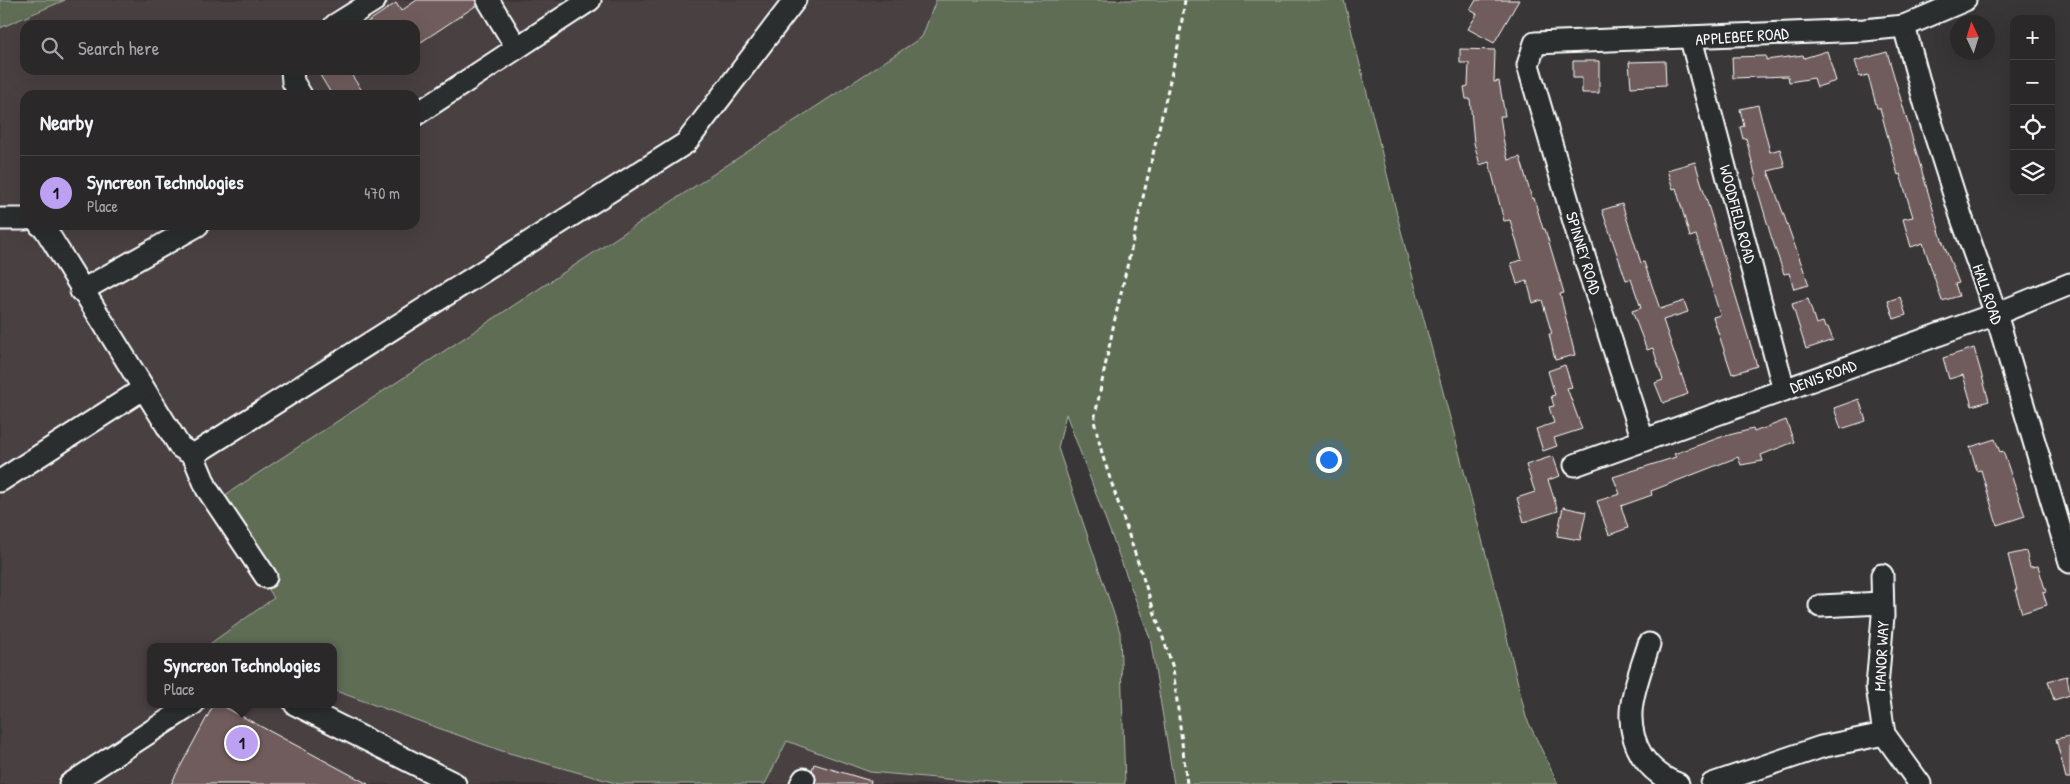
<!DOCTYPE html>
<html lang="en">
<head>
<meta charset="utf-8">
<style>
  :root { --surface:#2a2829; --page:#323031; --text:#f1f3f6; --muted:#a5a6a8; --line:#464446; --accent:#bca0f2 }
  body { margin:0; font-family:"Patrick Hand",sans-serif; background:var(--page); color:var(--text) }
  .controls { position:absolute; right:15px; top:15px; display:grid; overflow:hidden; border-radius:10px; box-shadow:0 5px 20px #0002 }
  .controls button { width:45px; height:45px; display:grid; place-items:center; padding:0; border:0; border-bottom:1px solid var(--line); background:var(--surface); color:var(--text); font:25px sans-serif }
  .compass { position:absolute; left:1950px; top:15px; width:45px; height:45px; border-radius:50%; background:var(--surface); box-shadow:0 5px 20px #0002; rotate:356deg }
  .you { position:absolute; left:1328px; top:459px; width:18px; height:18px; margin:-12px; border:4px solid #fff; border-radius:50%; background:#1a73e8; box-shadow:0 0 0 8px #1a73e833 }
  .badge { display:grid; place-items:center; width:32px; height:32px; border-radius:50%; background:var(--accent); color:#111; font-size:16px; font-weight:700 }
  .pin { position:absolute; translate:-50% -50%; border:2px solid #fff; box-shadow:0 1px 5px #0006 }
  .popup { position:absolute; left:147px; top:643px; width:190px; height:65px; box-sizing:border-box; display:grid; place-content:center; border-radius:10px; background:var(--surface); filter:drop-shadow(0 1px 4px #0005); font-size:16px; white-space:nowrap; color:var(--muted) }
  .popup b { font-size:19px; color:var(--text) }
  .popup::after { content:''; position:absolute; left:50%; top:100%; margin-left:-10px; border:10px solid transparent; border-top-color:var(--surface) }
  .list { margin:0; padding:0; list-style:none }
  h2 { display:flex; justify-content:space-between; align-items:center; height:65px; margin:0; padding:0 20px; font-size:21px }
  h2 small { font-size:16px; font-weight:400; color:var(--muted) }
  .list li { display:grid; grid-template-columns:32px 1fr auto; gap:15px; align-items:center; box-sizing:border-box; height:75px; padding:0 20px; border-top:1px solid var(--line) }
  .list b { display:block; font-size:19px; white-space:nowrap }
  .list p { margin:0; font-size:16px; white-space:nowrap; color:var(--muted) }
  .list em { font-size:16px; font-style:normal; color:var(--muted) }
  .icon { flex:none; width:28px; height:28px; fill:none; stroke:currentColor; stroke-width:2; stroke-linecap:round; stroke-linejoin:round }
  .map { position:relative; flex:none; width:2070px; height:784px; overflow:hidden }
  .search { position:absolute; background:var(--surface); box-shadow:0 5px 20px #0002; left:20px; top:20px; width:400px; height:55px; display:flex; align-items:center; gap:12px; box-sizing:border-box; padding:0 18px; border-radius:15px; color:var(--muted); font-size:19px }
  .panel { position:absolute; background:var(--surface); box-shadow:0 5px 20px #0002; left:20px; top:90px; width:400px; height:140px; border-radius:15px }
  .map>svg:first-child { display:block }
  .built { fill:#484142; fill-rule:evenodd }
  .green { fill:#5f6d55; stroke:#afb6aa }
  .building { fill:#6f5c5b; stroke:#fff }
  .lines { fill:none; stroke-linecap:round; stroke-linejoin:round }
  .minor-casing { stroke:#fff; stroke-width:25 }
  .path { stroke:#fff; stroke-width:3; stroke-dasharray:5 4; stroke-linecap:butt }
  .minor { stroke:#2a2d2e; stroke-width:21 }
  .labels { text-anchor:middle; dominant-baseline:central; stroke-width:4; stroke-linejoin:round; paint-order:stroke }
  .street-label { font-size:16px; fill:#fff; stroke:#2a2d2e }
</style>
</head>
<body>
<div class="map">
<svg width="2070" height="784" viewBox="0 0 2070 784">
  <rect width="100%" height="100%" fill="#383637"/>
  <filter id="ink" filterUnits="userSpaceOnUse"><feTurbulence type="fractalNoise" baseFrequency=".02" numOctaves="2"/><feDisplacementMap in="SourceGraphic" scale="10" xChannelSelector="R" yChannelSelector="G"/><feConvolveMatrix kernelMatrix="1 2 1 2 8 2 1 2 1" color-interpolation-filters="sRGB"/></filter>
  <g filter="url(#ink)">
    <g class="built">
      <path d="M 65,0 L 936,0 L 922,37 L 216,502 L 274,598 L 208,644 L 214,647 L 151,647 L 151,704 L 333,704 L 333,690 L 502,751 L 619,784 L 0,784 L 0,28 ZM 25,25 L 415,25 L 415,70 L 25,70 ZM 25,95 L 415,95 L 415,225 L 25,225 Z"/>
      <path d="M 787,741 L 870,772 L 1002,784 L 765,784 Z"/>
    </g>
    <g class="green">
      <path d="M 0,0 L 65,0 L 0,28 Z"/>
      <path d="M 936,0 L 1344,0 L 1408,259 L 1497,596 L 1526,717 L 1558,784 L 1174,784 L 1150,638 L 1066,414 L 1058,448 L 1120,632 L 1125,784 L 1002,784 L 870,772 L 787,741 L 765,784 L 619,784 L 502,751 L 333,690 L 333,647 L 214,647 L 208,645 L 274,598 L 216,501 L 922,37 Z"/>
    </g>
    <g class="building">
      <path d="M 417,0 L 476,0 L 477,5 L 415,46 L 415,25 L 363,25 L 396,3 L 401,11 Z"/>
      <path d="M 1476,0 L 1519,0 L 1494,43 L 1468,29 L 1477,14 L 1470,10 Z"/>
      <path d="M 1460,49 L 1495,50 L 1494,82 L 1499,81 L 1505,116 L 1500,116 L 1504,143 L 1508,160 L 1520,157 L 1532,199 L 1534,198 L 1543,229 L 1545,229 L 1564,293 L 1560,294 L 1575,355 L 1555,360 L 1549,334 L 1552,334 L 1542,300 L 1533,303 L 1527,281 L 1517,284 L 1511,263 L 1522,260 L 1510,220 L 1504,221 L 1489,162 L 1480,165 L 1474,143 L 1470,99 L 1466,99 L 1464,87 L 1468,86 L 1469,63 L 1460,63 Z"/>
      <path d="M 1827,51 L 1836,81 L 1817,87 L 1814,78 L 1789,82 L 1788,76 L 1733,78 L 1732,57 L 1766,56 L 1766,60 L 1803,55 L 1804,58 Z"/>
      <path d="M 1887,52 L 1942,240 L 1959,283 L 1955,284 L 1959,296 L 1942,301 L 1923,243 L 1911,247 L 1903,219 L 1913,217 L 1900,174 L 1898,175 L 1880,108 L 1877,108 L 1868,75 L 1860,77 L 1855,61 Z"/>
      <path d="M 1573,61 L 1599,61 L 1599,93 L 1582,93 L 1582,78 L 1573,78 Z"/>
      <path d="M 1665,61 L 1666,85 L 1631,87 L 1629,62 Z"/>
      <path d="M 317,70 L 348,70 L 365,95 L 332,95 Z"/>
      <path d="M 1758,105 L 1770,152 L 1780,149 L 1785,167 L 1768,171 L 1809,285 L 1794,289 L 1789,273 L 1784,274 L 1771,236 L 1754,178 L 1756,178 L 1746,138 L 1743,139 L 1740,127 L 1744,126 L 1740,109 Z"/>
      <path d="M 1695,162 L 1757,366 L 1732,374 L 1713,317 L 1720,315 L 1696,235 L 1690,237 L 1676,188 L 1673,189 L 1667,170 Z"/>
      <path d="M 1622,204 L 1641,263 L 1644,262 L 1660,309 L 1684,301 L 1688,312 L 1663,320 L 1688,394 L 1663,403 L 1655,383 L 1663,380 L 1661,374 L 1653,348 L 1647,350 L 1632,311 L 1641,308 L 1631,279 L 1626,280 L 1602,210 Z"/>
      <path d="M 1900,297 L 1906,315 L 1894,319 L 1888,301 Z"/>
      <path d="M 1808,299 L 1816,324 L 1823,322 L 1825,328 L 1828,327 L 1833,340 L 1806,349 L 1792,304 Z"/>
      <path d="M 1974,348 L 1989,401 L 1972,406 L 1963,375 L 1949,379 L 1943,358 Z"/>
      <path d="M 1565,365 L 1572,387 L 1567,388 L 1582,429 L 1554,438 L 1557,446 L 1543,451 L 1536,429 L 1554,423 L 1549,407 L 1554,406 L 1551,396 L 1555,395 L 1548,371 Z"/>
      <path d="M 1859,399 L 1866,421 L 1841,429 L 1834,408 Z"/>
      <path d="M 1786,420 L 1794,442 L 1761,455 L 1763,461 L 1741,465 L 1738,457 L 1651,491 L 1652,495 L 1621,506 L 1628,528 L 1609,535 L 1597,501 L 1620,494 L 1613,477 L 1676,457 L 1674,454 L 1721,437 L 1753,429 L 1754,432 Z"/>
      <path d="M 1995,439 L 2000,452 L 2003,451 L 2025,516 L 1997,525 L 1981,470 L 1977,471 L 1970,447 Z"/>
      <path d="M 1553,456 L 1560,476 L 1548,480 L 1558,511 L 1524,522 L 1517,498 L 1535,492 L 1526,465 Z"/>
      <path d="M 1563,507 L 1586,512 L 1580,540 L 1557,536 Z"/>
      <path d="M 2026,551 L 2030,567 L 2038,566 L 2046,592 L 2043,593 L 2047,605 L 2022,613 L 2015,590 L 2017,590 L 2008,555 Z"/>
      <path d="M 2067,676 L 2070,695 L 2054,700 L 2048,681 Z"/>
      <path d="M 214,704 L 219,704 L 368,784 L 171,784 Z"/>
      <path d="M 2070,736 L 2070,778 L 2066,778 L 2056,739 Z"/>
      <path d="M 814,764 L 871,781 L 870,784 L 815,784 L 816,779 L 812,770 Z"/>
    </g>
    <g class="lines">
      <defs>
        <g id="minor">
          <path d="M 488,0 L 517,48"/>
          <path d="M 335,25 L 375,0"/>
          <path d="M 1904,26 L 1925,103 L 1961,216 L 1996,314 L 2070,562"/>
          <path d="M 1691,39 L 1784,390"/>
          <path d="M 292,70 L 293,82 L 301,95"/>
          <path d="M 415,115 L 590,0"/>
          <path d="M 0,219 L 25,219"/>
          <path d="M 40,225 L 44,227 L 180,447 L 193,455 L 686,143 L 795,0"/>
          <path d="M 81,291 L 198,225"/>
          <path d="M 1643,440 L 1585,259 L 1528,65 L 1535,43 L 1864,30 L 1904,26 L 1965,0"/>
          <path d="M 193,455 L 207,489 L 266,577"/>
          <path d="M 1575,465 L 1996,314 L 2070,284"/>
          <path d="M 0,481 L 143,389"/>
          <path d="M 1882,575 L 1883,616 L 1877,687 L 1884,734 L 1920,784"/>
          <path d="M 1820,606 L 1882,603"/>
          <path d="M 1649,644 C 1637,683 1619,718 1642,756 C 1651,769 1664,779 1678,784"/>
          <path d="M 295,704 L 455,784"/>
          <path d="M 70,784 L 193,704"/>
          <path d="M 801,784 L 804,779"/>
          <path d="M 1712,784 L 1821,747 L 1884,734"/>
        </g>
      </defs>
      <use href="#minor" class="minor-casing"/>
      <path class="path" d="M 1185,0 L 1178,46 L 1114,323 L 1094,421 L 1103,457 L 1173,668 L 1187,784"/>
      <use href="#minor" class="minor"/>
    </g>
  </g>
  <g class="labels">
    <g class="street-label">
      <text transform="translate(1742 36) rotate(-4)">APPLEBEE ROAD</text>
      <text transform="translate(1738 214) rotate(75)">WOODFIELD ROAD</text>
      <text transform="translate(1584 253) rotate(73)">SPINNEY ROAD</text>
      <text transform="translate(1988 294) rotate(71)">HALL ROAD</text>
      <text transform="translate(1823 376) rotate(-20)">DENIS ROAD</text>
      <text transform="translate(1881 656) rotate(-87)">MANOR WAY</text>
    </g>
  </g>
</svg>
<div class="controls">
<button>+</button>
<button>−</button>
<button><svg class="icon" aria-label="locate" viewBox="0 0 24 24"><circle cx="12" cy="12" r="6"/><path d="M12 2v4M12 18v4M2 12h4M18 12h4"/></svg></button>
<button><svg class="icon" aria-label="layers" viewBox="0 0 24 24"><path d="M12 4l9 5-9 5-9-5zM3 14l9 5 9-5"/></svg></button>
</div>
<svg class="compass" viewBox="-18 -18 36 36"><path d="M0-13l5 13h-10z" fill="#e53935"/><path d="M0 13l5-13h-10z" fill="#a5a6a8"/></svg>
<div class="you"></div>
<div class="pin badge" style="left:242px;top:743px">1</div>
<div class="popup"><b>Syncreon Technologies</b>Place</div>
<div class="search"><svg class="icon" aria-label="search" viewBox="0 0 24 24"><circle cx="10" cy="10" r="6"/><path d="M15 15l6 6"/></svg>Search here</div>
<section class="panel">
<h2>Nearby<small></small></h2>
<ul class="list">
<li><span class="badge">1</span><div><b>Syncreon Technologies</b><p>Place</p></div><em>470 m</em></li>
</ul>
</section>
</div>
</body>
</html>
